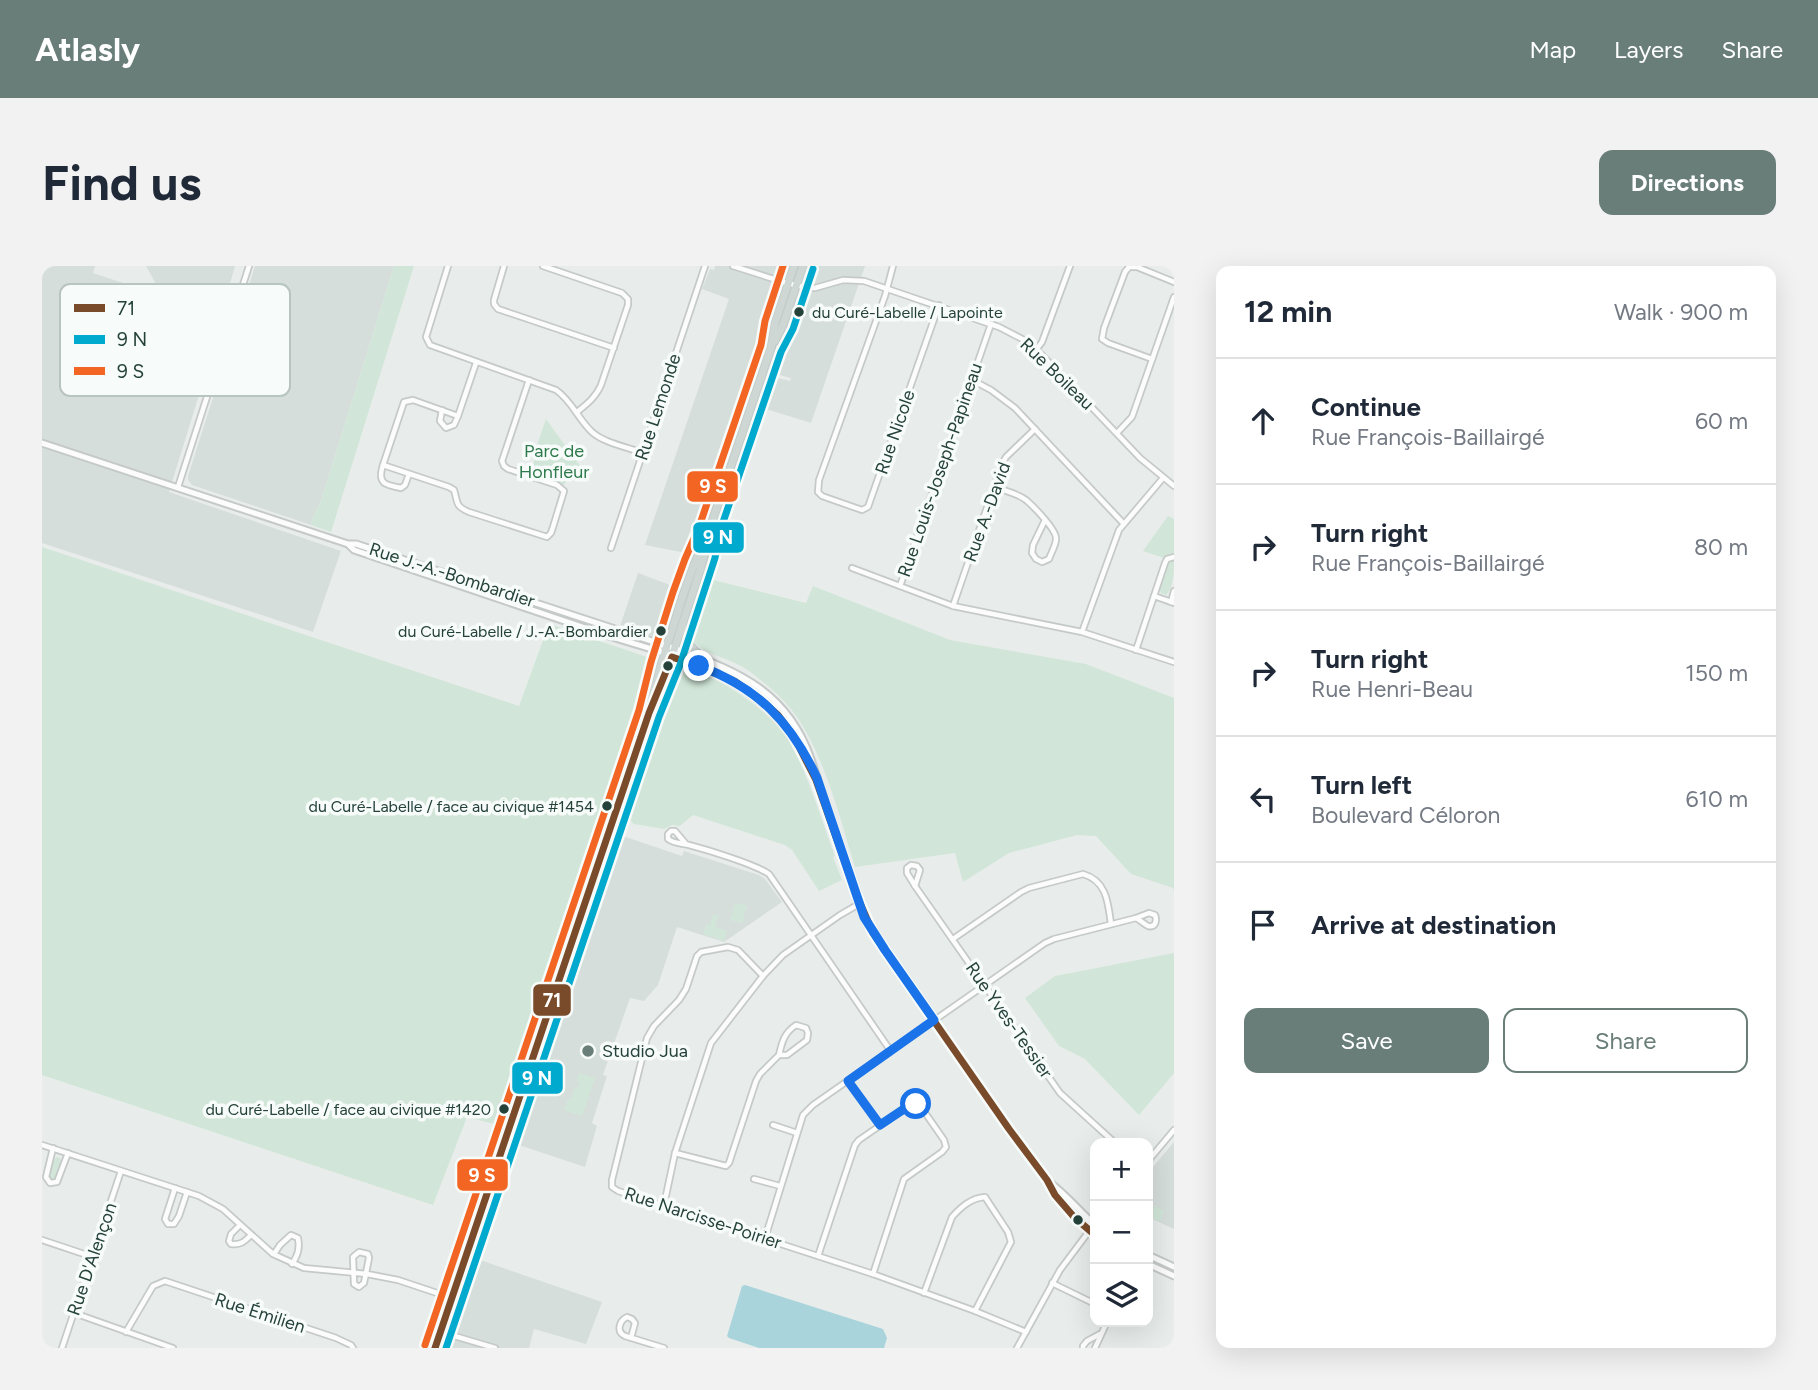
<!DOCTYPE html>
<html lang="en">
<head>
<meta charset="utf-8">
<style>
  :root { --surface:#fff; --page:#f2f2f3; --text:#1f2937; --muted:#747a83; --line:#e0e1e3; --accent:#697e78 }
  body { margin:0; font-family:Figtree,sans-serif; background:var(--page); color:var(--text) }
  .controls { position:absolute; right:21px; bottom:21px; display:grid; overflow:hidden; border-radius:14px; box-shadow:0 7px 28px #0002 }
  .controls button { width:63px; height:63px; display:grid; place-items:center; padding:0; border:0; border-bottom:2px solid var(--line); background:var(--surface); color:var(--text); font:35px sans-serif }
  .stop { position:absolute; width:21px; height:21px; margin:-16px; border:5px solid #1a73e8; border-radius:50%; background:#fff }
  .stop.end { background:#1a73e8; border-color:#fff; box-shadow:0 2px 7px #0008 }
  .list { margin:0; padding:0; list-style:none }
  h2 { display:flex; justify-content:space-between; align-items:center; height:91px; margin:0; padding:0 28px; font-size:30px }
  h2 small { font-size:23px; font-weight:400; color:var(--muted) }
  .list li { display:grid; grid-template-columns:46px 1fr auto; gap:21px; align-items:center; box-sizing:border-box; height:126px; padding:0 28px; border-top:2px solid var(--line) }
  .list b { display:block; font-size:26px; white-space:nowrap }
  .list p { margin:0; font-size:23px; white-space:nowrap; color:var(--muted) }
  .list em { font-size:23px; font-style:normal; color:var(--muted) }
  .actions { display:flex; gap:14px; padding:21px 28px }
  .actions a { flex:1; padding:16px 0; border:2px solid var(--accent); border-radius:14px; text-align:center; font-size:24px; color:var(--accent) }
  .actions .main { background:var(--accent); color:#fff }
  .icon { flex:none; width:38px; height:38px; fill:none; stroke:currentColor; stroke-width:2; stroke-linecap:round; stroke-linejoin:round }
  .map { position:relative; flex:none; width:1132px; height:1082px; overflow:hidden; border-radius:14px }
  header { display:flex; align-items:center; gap:42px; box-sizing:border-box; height:98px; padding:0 35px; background:var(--accent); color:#fff }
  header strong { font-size:33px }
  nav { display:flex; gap:38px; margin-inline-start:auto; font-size:24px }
  .intro { display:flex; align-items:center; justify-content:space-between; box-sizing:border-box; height:168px; padding:0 42px }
  h1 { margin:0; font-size:49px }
  .button { padding:18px 32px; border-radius:14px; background:var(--accent); color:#fff; font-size:24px; font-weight:700 }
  main { display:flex; gap:42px; padding:0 42px }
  aside { flex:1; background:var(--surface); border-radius:14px; box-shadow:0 7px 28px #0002 }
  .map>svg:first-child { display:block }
  .built { fill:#d6dedb }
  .green { fill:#d1e6d8 }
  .water { fill:#a9d4db }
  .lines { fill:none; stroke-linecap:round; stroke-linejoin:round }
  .minor-casing { stroke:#c5cac8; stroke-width:8 }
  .tertiary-casing { stroke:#c5cac8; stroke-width:9 }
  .primary-casing { stroke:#c3ccc9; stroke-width:10 }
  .minor { stroke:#fcfcfc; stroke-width:4.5 }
  .tertiary { stroke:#fcfcfc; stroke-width:5 }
  .primary { stroke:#cfd7d5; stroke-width:7 }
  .bus-1-casing { stroke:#f7fbf9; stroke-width:12 }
  .bus-2-casing { stroke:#f7fbf9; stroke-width:12 }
  .bus-3-casing { stroke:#f7fbf9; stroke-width:12 }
  .bus-1 { stroke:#7a4b2a; stroke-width:7 }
  .bus-2 { stroke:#00a9ce; stroke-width:7 }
  .bus-3 { stroke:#f26522; stroke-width:7 }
  .route { stroke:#1a73e8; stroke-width:9 }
  .bus-dot { fill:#24423a; stroke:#f7fbf9; stroke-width:2.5 }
  .poi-dot { fill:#697e78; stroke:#f7fbf9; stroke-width:2.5 }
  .labels { text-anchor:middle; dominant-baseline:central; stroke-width:7; stroke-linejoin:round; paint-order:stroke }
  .bus-label { font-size:16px; fill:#24423a; stroke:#f7fbf9; text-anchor:end }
  .street-label { font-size:18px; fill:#24423a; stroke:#f7fbf9 }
  .park-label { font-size:18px; fill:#2d7a4b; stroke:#f7fbf9 }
  .poi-label { font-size:18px; fill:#24423a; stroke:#f7fbf9; text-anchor:start }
  .key { fill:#f7fbf9; stroke:#b8c4c0; stroke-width:2 }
  .key-label { font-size:19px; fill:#24423a }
  .line-badge { stroke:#f7fbf9; stroke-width:2.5 }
  .badge-label { font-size:19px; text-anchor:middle; font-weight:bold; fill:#fff }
</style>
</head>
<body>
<header>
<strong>Atlasly</strong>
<nav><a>Map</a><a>Layers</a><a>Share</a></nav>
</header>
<div class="intro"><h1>Find us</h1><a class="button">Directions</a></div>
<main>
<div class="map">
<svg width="1132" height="1082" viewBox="0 0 1132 1082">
  <rect width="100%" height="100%" fill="#e8edeb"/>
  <g class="built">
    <path d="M 0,0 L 53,0 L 51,7 L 84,18 L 81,29 L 179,58 L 127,226 L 299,285 L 271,366 L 0,277 Z"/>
    <path d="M 104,0 L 193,0 L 183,35 L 115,20 Z"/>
    <path d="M 213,0 L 352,0 L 278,238 L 272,248 L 269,259 L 150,219 L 146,214 L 146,210 Z"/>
    <path d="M 673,0 L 745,0 L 744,3 L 738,4 L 733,22 L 737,26 L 649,288 L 603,279 L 687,33 L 660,23 L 668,3 L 672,4 Z"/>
    <path d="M 766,0 L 823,0 L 769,157 L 721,142 L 731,111 L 748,115 L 749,112 L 730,107 Z"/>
    <path d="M 596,307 L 639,323 L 625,363 L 623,363 L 623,368 L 616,372 L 578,360 Z"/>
    <path d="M 575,568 L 640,590 L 642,585 L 717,609 L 723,613 L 740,636 L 682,676 L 635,661 L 616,719 L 602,735 L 588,732 L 561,809 L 565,810 L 550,857 L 555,860 L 543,901 L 471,877 L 571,580 L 573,579 L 574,576 L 573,574 Z"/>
    <path d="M 1132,876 L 1132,963 L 1106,951 L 1106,907 Z"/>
    <path d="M 435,993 L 560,1036 L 544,1078 L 492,1063 L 487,1082 L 405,1082 L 407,1074 L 411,1074 L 414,1066 L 411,1064 Z"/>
  </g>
  <g class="green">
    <path d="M 352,0 L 372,0 L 289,266 L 269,259 L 272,248 L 278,238 Z"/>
    <path d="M 504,153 L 538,200 L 527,209 L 522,219 L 488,207 L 496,184 L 494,182 Z"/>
    <path d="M 1126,250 L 1132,253 L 1132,291 L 1125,293 L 1101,285 Z"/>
    <path d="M 0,281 L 477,440 L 507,358 L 611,393 L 460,860 L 425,851 L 391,939 L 0,809 Z"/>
    <path d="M 1132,294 C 1132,306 1132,321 1124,329 L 1119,327 L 1117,323 C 1120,314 1122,297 1132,294 Z"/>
    <path d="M 663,312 L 764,337 L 771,320 L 908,374 L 1044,398 L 1132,432 L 1132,625 L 1131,622 L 1089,608 L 1054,570 L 1035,569 L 967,587 L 921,616 L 913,587 L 813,601 C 798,553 786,502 760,459 C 748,438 726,419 707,405 C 689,392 666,390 650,375 L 648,355 Z"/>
    <path d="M 634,401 C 652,403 670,412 685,420 C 708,434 731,451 746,474 C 766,506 779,554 793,590 L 791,591 L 800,614 L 777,625 L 750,584 L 743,579 L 651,549 L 638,560 L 630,559 L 622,563 L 592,558 L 583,549 Z"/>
    <path d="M 693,637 L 705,640 L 700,657 L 688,654 Z"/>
    <path d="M 671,648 L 677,650 L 673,661 L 685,665 L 682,675 L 661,668 L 664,659 L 668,659 Z"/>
    <path d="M 1132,687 L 1132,807 L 1097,849 L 1043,793 L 1017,780 L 983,732 L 1013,710 Z"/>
    <path d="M 537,807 L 553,812 L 540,850 L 522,844 L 526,833 L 529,833 L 533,821 L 536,822 L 538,816 L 535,815 Z"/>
    <path d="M 15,891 L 18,892 L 20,897 L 15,912 L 9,915 L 7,909 L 10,895 Z"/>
    <path d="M 1106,937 L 1122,945 L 1118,955 L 1106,951 Z"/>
  </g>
  <path class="water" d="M 703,1019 L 841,1063 L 845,1072 L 842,1082 L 717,1082 L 687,1072 L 685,1070 L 700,1020 Z"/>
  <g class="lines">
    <defs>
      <g id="minor">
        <path d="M 406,0 L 384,71 L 388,79 L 514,124 C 530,135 536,153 550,166 C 562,177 585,181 601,187"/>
        <path d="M 462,0 L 452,34 L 452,38 L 456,43 L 572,82"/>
        <path d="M 501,0 L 580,27 L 586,33 L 586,39 L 559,119 C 554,131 545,138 535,146"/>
        <path d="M 691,0 L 741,16 L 766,22 L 773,22 L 801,14 L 822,15 L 957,61 L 984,75 L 1000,89 L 1098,192 L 1132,220"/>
        <path d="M 851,0 L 843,30 L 777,214 L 776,226 L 780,230 L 820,244 L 826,241 L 897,39"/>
        <path d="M 994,84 L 1000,76 L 1028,0"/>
        <path d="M 1110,93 L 1066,77 L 1060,73 L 1062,62 L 1083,6 L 1087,1 L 1095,1 L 1132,16"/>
        <path d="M 434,97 L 416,150 L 371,134 L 362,136 L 341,199 L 407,221 L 412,224 C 416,237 413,240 427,246 L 505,271 L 509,267 L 511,261 L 522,225 L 515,219 L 466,203 L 462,200 L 460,195 L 487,114"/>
        <path d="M 930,114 L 949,124 L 973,142 L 1081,257"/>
        <path d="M 400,144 L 398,155 L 404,162 L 412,159 L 416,150"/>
        <path d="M 1075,167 L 1090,151 L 1132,31"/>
        <path d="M 341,199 C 335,217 342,219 359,222 L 363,219 L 367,208"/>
        <path d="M 136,221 L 207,0"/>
        <path d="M 953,221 C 963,225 975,227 984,234 C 991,240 1015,264 1014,273 C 1014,279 1009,287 1007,293 L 1000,296 L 994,293 L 990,287 L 991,279 L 1003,254"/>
        <path d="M 569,282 L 663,0"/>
        <path d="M 810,302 L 911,340 L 1040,366 L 1132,396"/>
        <path d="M 858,320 L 949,58"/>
        <path d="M 1112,330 L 1123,297 L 1125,293 L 1132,291"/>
        <path d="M 1129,336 L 1132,325"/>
        <path d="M 911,340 L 960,198 L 964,191 L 993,163"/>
        <path d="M 1040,366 L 1077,264 L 1121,212"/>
        <path d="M 1094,384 L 1112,330 L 1132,337"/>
        <path d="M 644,578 L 633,565 L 629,565 L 626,568 L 626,573 C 633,578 639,577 647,579 C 666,584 712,598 727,608 L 848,784"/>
        <path d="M 869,599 L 875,600 L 878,604 L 873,620 L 865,607 L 865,602 Z"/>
        <path d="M 873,620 L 1018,827 L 1073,877"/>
        <path d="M 1107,647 L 1113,649 C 1115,654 1114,662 1106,660 C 1102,658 1098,654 1094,652 Z"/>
        <path d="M 911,673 L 979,626 L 987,622 L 1041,608 C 1065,615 1066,637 1069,658"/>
        <path d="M 721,710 L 696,684 L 686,681 L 659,686 L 655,690 L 644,723 L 637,734 L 612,760 L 605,772 L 570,914 L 570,921 L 576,925 L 831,1008 L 933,1045 L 984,1066"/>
        <path d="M 806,815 L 838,859"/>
        <path d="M 731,859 L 755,867"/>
        <path d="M 0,879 L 157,930 L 181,943 L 231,988 L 262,1002 L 325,1008 L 356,1014 L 410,1032"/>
        <path d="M 11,882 L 4,911 L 8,917 L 15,916 L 26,887"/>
        <path d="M 633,887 L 684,900 L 687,897 L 714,815 L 718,808 L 737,789 L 745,789 L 765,774 L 766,767 L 764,762 L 754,759 C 742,767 740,776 737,789"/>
        <path d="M 1106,895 L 1132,864"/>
        <path d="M 712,913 L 738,920"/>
        <path d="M 133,922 L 123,953 L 126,958 L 132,958 L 137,950 L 145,926"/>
        <path d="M 622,939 L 633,887 L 669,777 L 721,710 L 741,689 L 798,649 L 817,638"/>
        <path d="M 198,959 L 189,968 L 187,975 L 189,978 C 199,979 202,976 209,969"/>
        <path d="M 723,972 L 761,849 L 771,839 L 1003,677 L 1012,673 L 1094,652"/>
        <path d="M 0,974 L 51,991"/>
        <path d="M 317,986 L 326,988 L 327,992 L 322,1017 L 317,1021 L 312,1018 L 311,991 Z"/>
        <path d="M 232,988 L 238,979 L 249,969 L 256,972 C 258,982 256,989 250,998"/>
        <path d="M 776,990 L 813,879 L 817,874 L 868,839 L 874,838 L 879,841 L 902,874 L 904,881 L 900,886 L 862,913 L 831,1008"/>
        <path d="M 1010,1017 L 1053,1038"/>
        <path d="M 882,1027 L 910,951 C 919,941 929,932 943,931 L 966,966 L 969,976 L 933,1045"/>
        <path d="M 32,1047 L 131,1082"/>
        <path d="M 84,1066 L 111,1020 L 123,1015 L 294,1072 L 309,1079 L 311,1082"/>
        <path d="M 399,1066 L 453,1082"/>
        <path d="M 589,1072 L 593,1057 L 590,1053 L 585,1051 C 577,1055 574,1066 583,1070 L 622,1082"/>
        <path d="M 20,1082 L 79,905"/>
        <path d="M 975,1082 L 1018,1004 L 1048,964"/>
        <path d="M 1041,1082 L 1041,1080 L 1045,1075 L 1058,1068"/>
        <path d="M 1053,1082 L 1065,1056"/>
      </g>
      <g id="tertiary">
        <path d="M 0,177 L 306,278 L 314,278 L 637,384 C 699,406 746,427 769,493 L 815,633 L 831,667 L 967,863 L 1005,914 L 1013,929 L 1032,951 L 1053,969"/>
        <path d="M 307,279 L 312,284 C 396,312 480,341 564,369 C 607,383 665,397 702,421 C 731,440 752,467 768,497"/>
        <path d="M 1007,916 C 1024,928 1037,945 1053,959"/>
        <path d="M 1106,989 L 1132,1001"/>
        <path d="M 1106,998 L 1132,1010"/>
      </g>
      <g id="primary">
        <path d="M 733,75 L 741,59 L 761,0"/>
        <path d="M 641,361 L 646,378 L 660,392"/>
        <path d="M 613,433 C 625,408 633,382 641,356 C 651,326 662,297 667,265 L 729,82 L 733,57 L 752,0"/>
        <path d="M 393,1082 L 607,447 C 614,414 623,384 634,352 C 643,322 653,293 667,265"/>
      </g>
    </defs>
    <use href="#minor" class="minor-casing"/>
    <use href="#tertiary" class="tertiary-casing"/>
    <use href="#primary" class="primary-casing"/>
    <use href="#minor" class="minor"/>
    <use href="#tertiary" class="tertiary"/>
    <use href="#primary" class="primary"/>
    <defs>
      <path id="bus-1" d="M 393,1082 L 607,447 L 630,391 L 671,405 L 694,416 L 717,432 L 736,449 L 751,469 L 774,514 L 814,628 L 831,667 L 967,863 L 1005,914 L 1013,929 L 1032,951 L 1053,969"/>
      <path id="bus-2" d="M 404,1082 L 617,451 L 638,399 L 673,292 L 677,268 L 739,86 L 751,63 L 771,3"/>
      <path id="bus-3" d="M 383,1079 L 597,444 L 609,396 L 631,326 L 643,293 L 657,261 L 719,79 L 723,55 L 741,0"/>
    </defs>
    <use href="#bus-1" class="bus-1-casing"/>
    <use href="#bus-2" class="bus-2-casing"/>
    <use href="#bus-3" class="bus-3-casing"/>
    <use href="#bus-1" class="bus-1"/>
    <use href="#bus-2" class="bus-2"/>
    <use href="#bus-3" class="bus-3"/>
  </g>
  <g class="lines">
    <path class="route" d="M 657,400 C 715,421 749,456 775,512 L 822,651 L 843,684 L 892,754 L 806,815 L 838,859 L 868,839 L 874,838"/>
  </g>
  <g class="bus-dot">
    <circle cx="757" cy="46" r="6"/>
    <circle cx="619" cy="365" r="6"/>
    <circle cx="626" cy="400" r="6"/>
    <circle cx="565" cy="540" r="6"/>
    <circle cx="462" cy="843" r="6"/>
    <circle cx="1036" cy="954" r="6"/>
  </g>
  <circle class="poi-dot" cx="546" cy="785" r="7"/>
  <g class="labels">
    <g class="bus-label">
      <text x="770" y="46" text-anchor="start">du Curé-Labelle / Lapointe</text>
      <text x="606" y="365">du Curé-Labelle / J.-A.-Bombardier</text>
      <text x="552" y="540">du Curé-Labelle / face au civique #1454</text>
      <text x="449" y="843">du Curé-Labelle / face au civique #1420</text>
    </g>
    <g class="street-label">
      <text transform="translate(1015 108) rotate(44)">Rue Boileau</text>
      <text transform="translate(616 141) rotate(-72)">Rue Lemonde</text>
      <text transform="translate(853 166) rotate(-71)">Rue Nicole</text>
      <text transform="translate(898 204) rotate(-71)">Rue Louis-Joseph-Papineau</text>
      <text transform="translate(945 246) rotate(-70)">Rue A.-David</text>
      <text transform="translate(410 309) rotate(18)">Rue J.-A.-Bombardier</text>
      <text transform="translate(967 754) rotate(55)">Rue Yves-Tessier</text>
      <text transform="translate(661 952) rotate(18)">Rue Narcisse-Poirier</text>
      <text transform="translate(50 993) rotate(-71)">Rue D'Alençon</text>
      <text transform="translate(218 1047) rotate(18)">Rue Émilien</text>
    </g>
    <g class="park-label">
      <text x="512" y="185">Parc de<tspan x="512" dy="21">Honfleur</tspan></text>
    </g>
    <g class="poi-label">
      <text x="560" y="785">Studio Jua</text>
    </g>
  </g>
  <rect x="18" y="18" width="230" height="112" rx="10" class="key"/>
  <rect x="32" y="38" width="31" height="8" fill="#7a4b2a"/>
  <rect x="32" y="69" width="31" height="9" fill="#00a9ce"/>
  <rect x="32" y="101" width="31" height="8" fill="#f26522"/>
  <g class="key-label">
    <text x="75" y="49">71</text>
    <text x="75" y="80">9 N</text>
    <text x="75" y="112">9 S</text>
  </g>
  <g class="line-badge">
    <rect x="644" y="204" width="53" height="33" rx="7" fill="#f26522"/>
    <rect x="650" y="255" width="53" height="33" rx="7" fill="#00a9ce"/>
    <rect x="490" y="717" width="40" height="34" rx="7" fill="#7a4b2a"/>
    <rect x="469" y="795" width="53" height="34" rx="7" fill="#00a9ce"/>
    <rect x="414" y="892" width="53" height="34" rx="7" fill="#f26522"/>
  </g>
  <g class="badge-label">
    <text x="671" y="227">9 S</text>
    <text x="676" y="278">9 N</text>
    <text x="510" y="741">71</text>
    <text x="495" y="819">9 N</text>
    <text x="440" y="916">9 S</text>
  </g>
</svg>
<div class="controls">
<button>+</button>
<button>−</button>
<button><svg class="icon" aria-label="layers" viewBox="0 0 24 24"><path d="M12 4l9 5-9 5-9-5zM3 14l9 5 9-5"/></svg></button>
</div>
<div class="stop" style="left:874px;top:838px"></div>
<div class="stop end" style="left:657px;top:400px"></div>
</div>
<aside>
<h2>12 min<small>Walk · 900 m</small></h2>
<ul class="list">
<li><svg class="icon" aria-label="ahead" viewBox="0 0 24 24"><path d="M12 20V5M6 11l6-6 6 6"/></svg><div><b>Continue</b><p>Rue François-Baillairgé</p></div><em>60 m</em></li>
<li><svg class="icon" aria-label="right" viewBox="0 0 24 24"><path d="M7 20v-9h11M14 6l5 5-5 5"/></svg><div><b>Turn right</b><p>Rue François-Baillairgé</p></div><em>80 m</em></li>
<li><svg class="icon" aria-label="right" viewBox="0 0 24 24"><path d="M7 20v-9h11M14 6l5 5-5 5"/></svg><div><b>Turn right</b><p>Rue Henri-Beau</p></div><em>150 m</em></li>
<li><svg class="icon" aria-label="left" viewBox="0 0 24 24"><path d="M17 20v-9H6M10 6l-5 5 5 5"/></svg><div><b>Turn left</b><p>Boulevard Céloron</p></div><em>610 m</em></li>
<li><svg class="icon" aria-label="arrive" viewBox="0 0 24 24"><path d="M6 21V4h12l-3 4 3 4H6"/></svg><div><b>Arrive at destination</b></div></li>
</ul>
<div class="actions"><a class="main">Save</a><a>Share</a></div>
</aside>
</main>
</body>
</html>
